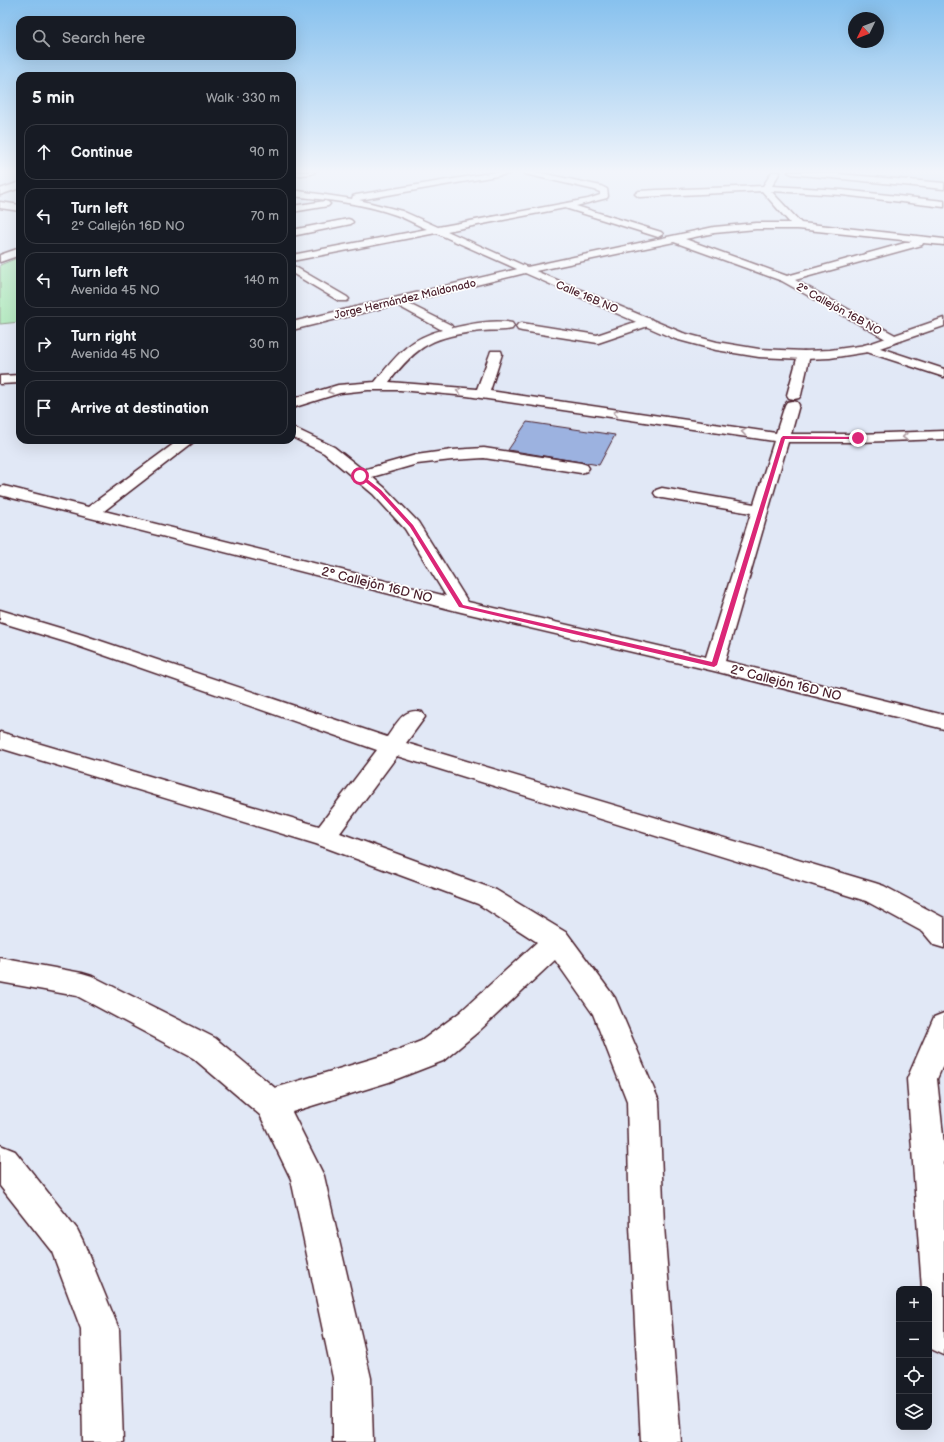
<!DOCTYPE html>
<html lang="en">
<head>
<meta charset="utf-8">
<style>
  :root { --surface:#171b24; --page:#242831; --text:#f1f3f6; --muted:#9ea1a6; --line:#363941 }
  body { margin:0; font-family:"Balsamiq Sans",sans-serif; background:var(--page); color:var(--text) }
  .controls { position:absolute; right:12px; bottom:12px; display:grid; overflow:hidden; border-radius:8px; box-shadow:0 4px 16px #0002 }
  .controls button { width:36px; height:36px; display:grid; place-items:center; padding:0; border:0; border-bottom:1px solid var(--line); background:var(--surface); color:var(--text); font:20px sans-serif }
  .compass { position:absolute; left:848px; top:12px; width:36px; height:36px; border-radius:50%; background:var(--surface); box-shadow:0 4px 16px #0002; rotate:227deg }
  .stop { position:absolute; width:12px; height:12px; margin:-9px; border:3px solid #db2777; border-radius:50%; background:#fff }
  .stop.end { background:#db2777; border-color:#fff; box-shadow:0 1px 4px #0008 }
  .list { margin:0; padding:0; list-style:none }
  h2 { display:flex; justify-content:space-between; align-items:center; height:52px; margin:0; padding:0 16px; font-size:17px }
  h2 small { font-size:13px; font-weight:400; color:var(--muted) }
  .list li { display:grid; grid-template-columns:26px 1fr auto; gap:12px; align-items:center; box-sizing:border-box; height:56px; margin:0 8px 8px; padding:0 8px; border:1px solid var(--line); border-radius:12px }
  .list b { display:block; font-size:15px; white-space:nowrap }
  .list p { margin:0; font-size:13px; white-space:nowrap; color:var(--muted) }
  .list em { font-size:13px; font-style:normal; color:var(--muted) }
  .icon { flex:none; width:22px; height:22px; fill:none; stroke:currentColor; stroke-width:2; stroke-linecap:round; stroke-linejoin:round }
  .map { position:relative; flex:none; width:944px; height:1442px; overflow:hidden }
  .search { position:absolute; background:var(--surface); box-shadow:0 4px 16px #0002; left:16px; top:16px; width:280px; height:44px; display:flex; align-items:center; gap:10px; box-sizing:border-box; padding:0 14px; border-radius:12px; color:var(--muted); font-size:15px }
  .panel { position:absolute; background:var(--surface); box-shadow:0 4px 16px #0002; left:16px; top:72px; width:280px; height:372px; border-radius:12px }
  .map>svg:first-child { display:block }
  .built { fill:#ccd8ef }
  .green { fill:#a5e7b1; stroke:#78836e }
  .building { fill:#9cb2e0; stroke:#4a1f2b }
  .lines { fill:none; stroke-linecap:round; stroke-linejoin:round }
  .minor-casing { stroke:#4a1f2b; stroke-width:3 }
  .tertiary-casing { stroke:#4a1f2b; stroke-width:3 }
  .minor { fill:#fff; fill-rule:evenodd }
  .tertiary { fill:#fff; fill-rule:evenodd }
  .oneway { stroke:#ae9aa0 }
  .route { fill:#db2777 }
  .labels { text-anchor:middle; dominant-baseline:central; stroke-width:3.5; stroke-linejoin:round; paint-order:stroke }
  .far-street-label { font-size:11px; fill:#4a1f2b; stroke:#fff }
  .street-label { font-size:13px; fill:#4a1f2b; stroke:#fff }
</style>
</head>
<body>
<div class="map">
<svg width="944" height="1442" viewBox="0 0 944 1442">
  <rect width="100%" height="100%" fill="#e1e8f6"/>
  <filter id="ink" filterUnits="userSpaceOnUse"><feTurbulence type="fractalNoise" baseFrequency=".025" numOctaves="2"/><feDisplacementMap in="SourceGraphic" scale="8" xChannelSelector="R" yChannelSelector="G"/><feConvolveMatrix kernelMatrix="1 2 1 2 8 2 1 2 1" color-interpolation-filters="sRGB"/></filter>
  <g filter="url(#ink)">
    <path class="built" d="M 896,172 L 944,172 L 944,183 L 894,179 Z"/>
    <path class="green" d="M 20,257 L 20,322 L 0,324 L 0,265 Z"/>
    <path class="building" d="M 527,422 L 615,435 L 599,465 L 508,450 Z"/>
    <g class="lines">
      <defs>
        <g id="minor">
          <path d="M 292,172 L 315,172 L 311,174 L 292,176 Z"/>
          <path d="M 496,172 L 512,172 L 508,174 L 359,200 L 402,211 L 438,227 L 588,199 L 600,195 L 600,192 L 595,190 L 525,174 L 524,172 L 537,172 L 601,186 L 607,189 L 608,196 L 607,198 L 576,206 L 661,232 L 663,234 L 658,237 L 655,236 L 565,208 L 447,231 L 527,267 L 714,227 L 756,223 L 790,223 L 762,191 L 639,197 L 635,194 L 639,191 L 657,190 L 763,186 L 772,172 L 780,172 L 772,186 L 842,190 L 944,201 L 944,207 L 842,195 L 771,191 L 801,223 L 944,239 L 944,245 L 923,243 L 922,245 L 795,280 L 897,336 L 899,339 L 897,342 L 893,343 L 782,281 L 674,242 L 526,273 L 436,233 L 292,261 L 292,255 L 427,229 C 417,225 407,219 396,215 C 363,203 327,200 292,196 L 292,190 L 352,199 L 353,196 L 356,195 ZM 756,229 L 798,229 L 912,241 L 787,276 L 685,239 L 714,233 Z"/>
          <path d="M 788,172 L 815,172 L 944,183 L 944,189 L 792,174 Z"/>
          <path d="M 20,182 L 20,188 L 0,195 L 0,189 Z"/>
          <path d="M 325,201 L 328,202 L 330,204 L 328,206 L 292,212 L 292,206 Z"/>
          <path d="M 0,202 L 20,205 L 20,211 L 0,208 Z"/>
          <path d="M 348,219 L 351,220 L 353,222 L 351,224 L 292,236 L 292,230 Z"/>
          <path d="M 20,248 L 20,255 L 0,262 L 0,255 Z"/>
          <path d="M 292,265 L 347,297 L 349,299 L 347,301 L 339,301 L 292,273 Z"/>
          <path d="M 397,298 L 451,325 L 453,328 C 471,324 494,319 512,323 L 514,326 L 512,329 C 503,331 492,330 482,331 C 434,336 418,344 389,382 L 477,389 L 490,354 L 491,351 L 501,351 L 502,354 L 490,391 L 776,433 L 785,405 L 787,402 L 792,401 L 797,402 L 799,405 L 791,434 L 859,434 L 944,431 L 944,439 L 859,442 L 788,442 L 725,661 L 944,715 L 944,729 L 714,671 L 461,612 L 0,495 L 0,487 L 4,486 L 88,507 L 179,440 L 196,440 L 104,511 L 446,596 L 405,529 L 373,494 L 324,453 L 292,437 L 292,427 L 334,447 L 363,470 L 416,455 L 452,450 L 484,448 L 581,463 L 587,465 L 589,468 L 587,471 L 581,473 L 484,458 L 452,460 L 417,464 L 372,477 L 385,488 L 418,522 L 468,602 L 706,657 L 751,513 L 662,498 L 656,496 L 654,493 L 656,490 L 662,488 L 754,504 L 774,441 L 467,396 L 400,390 L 368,390 L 340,393 L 292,408 L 292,399 L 338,385 L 375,382 C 396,356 408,339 442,330 L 393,303 L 391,301 L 393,299 Z"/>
          <path d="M 647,318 L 651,319 L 653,322 L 651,325 L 598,343 L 522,331 L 518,330 L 516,327 L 518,324 L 522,323 L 597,335 Z"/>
          <path d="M 868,344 L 944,369 L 944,377 L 864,351 L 862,348 L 864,345 Z"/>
          <path d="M 804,351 L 809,352 L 810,355 L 801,395 L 799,398 L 794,399 L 789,398 L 787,395 L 798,355 L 799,352 Z"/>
          <path d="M 0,610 L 83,635 L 387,737 C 397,724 403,707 422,712 L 425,717 L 406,743 L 875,883 L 884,886 L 944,918 L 944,948 L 934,945 L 923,932 L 866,901 L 397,756 L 340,833 L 496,890 L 567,933 L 615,998 L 659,1101 L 664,1226 L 681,1442 L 641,1442 L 630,1226 L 627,1101 L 593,1014 L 555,960 L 479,1031 L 443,1061 L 389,1082 L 292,1112 L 324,1176 L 371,1378 L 373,1442 L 333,1442 L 333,1378 L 291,1179 L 260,1115 L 193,1058 L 77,996 L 0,982 L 0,958 L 82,973 L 92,976 L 215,1038 L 275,1088 L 388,1054 L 421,1041 L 459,1013 L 537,942 L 478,904 L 316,844 L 0,748 L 0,732 L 319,826 L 377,750 L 69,643 L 0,622 Z"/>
          <path d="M 944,1013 L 944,1063 L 937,1079 L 944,1145 L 944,1355 L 931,1349 L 929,1345 L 929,1289 L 922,1289 L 907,1079 L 934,1017 Z"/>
          <path d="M 0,1145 L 15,1151 L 77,1229 L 83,1241 L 119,1329 L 123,1442 L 83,1442 L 81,1329 L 52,1252 L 0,1186 Z"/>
        </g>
        <g id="tertiary">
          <path d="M 526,267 L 683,333 L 717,342 L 759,349 L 804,351 L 830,350 L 866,345 L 944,318 L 944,326 L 868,352 L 830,358 L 804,359 L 759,357 L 716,350 L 675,339 L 525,273 L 292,330 L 292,322 Z"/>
          <path d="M 20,375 L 20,383 L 0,384 L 0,376 Z"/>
        </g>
      </defs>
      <use href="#minor" class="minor-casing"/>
      <use href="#tertiary" class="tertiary-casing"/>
      <use href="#minor" class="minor"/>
      <use href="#tertiary" class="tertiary"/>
    </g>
    <defs><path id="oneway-chevron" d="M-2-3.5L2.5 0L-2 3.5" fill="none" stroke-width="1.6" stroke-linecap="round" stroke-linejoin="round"/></defs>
    <g class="oneway">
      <use href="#oneway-chevron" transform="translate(330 391) rotate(163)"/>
      <use href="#oneway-chevron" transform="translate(459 391) rotate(-175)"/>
      <use href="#oneway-chevron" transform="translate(616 413) rotate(-172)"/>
      <use href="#oneway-chevron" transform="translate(744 432) rotate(-172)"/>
      <use href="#oneway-chevron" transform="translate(905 437) rotate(178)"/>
    </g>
  </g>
  <linearGradient id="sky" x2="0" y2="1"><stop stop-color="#87c1ee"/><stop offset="0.46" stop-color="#f2f5fb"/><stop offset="1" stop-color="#f2f5fb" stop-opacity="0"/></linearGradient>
  <rect width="944" height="373" fill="url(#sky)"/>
  <path class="route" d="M 783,436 L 858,437 L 861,438 L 858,439 L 785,439 L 717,665 L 714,667 L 459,607 L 410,527 L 378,492 L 358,476 L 362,475 L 381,490 L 413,525 L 463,605 L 712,662 L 781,438 Z"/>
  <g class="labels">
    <g class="far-street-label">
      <text transform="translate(587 297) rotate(23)">Calle 16B NO</text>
      <text transform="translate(405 299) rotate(-13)">Jorge Hernández Maldonado</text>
      <text transform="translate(839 309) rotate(29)">2° Callejón 16B NO</text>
    </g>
    <g class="street-label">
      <text transform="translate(377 585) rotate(14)">2° Callejón 16D NO</text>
      <text transform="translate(786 683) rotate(14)">2° Callejón 16D NO</text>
    </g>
  </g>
</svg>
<div class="controls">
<button>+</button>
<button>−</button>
<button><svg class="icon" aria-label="locate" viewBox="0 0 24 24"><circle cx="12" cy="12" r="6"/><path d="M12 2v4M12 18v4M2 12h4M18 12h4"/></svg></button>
<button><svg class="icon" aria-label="layers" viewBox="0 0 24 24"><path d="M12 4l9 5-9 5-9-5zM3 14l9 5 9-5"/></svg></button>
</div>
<svg class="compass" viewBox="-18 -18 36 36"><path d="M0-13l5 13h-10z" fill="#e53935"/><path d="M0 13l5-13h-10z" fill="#9ea1a6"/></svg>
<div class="stop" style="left:360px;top:476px"></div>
<div class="stop end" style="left:858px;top:438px"></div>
<div class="search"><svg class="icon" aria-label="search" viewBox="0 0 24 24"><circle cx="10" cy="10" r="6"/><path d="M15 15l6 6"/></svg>Search here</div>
<section class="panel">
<h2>5 min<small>Walk · 330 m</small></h2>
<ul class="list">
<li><svg class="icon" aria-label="ahead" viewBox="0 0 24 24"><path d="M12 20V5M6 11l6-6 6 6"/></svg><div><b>Continue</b></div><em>90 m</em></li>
<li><svg class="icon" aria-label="left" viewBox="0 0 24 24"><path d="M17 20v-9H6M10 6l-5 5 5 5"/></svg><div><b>Turn left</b><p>2° Callejón 16D NO</p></div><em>70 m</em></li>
<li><svg class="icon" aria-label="left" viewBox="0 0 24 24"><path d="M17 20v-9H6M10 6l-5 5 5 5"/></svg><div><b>Turn left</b><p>Avenida 45 NO</p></div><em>140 m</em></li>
<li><svg class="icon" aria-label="right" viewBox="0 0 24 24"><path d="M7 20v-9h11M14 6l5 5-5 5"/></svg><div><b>Turn right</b><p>Avenida 45 NO</p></div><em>30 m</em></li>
<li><svg class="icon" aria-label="arrive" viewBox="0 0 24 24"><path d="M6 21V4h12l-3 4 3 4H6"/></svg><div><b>Arrive at destination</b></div></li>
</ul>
</section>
</div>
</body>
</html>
